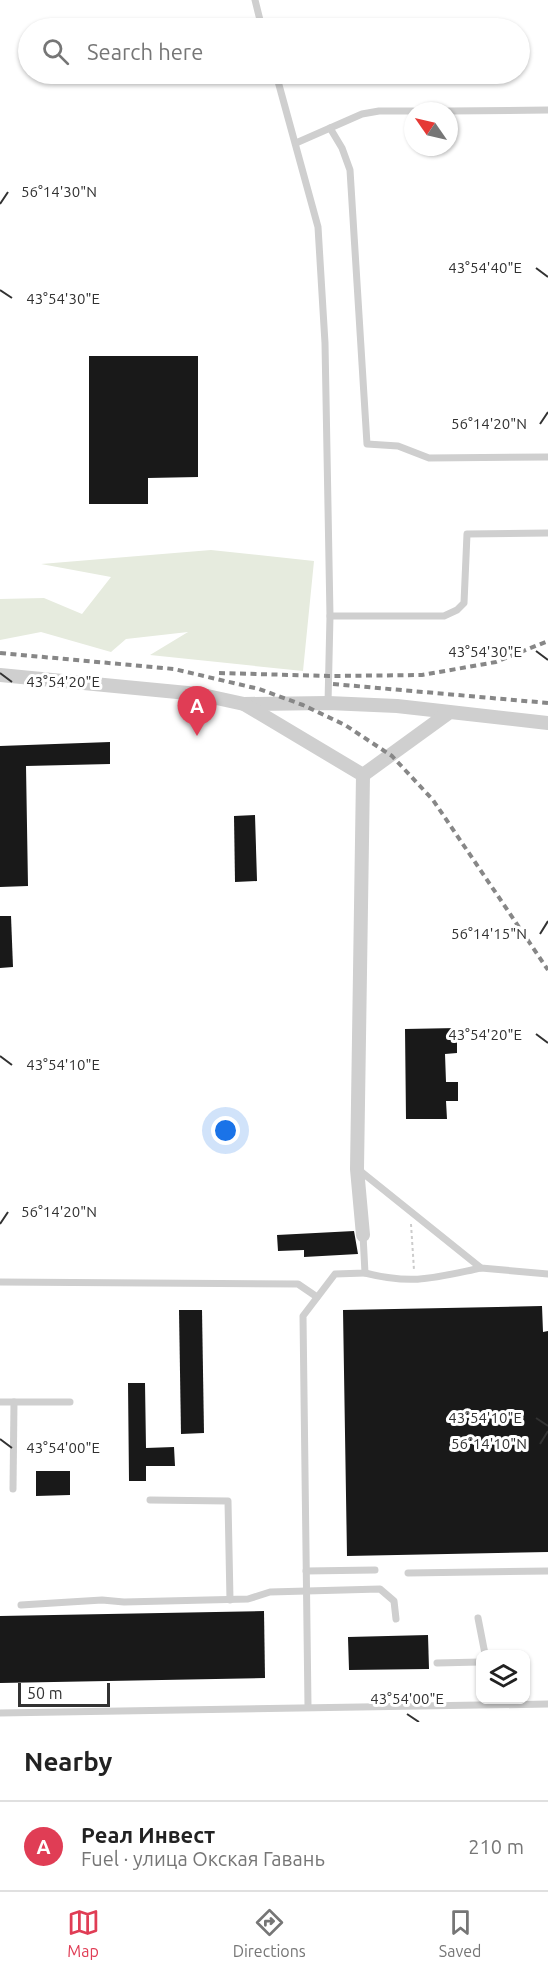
<!DOCTYPE html>
<html lang="en">
<head>
<meta charset="utf-8">
<style>
  :root { --surface:#fff; --page:#f6f6f6; --text:#222; --muted:#767676; --line:#e0e0e0; --accent:#e03d55 }
  body { margin:0; font-family:Ubuntu,sans-serif; background:var(--page); color:var(--text) }
  .controls { position:absolute; right:18px; bottom:18px; display:grid; overflow:hidden; border-radius:12px; box-shadow:0 2px 4px #0004 }
  .controls button { width:54px; height:54px; display:grid; place-items:center; padding:0; border:0; border-bottom:2px solid var(--line); background:var(--surface); color:var(--text); font:30px sans-serif }
  .compass { position:absolute; left:404px; top:102px; width:54px; height:54px; border-radius:50%; background:var(--surface); box-shadow:0 2px 4px #0004; rotate:304deg }
  .scale { position:absolute; left:18px; bottom:15px; width:92px; box-sizing:border-box; padding-left:6px; border:3px solid #323232; border-top:0; font-size:16px; line-height:21px; white-space:nowrap; color:#323232; -webkit-text-stroke:4px #fff; paint-order:stroke }
  .you { position:absolute; left:226px; top:1131px; width:21px; height:21px; margin:-15px; border:4px solid #fff; border-radius:50%; background:#1a73e8; box-shadow:0 0 0 9px #1a73e833 }
  .badge { display:grid; place-items:center; width:39px; height:39px; border-radius:50%; background:var(--accent); color:#fff; font-size:20px; font-weight:700 }
  .pin { position:absolute; translate:-50% -50px; filter:drop-shadow(0 2px 3px #0008) }
  .pin::after { content:''; position:absolute; top:32px; width:21px; height:18px; background:inherit; clip-path:polygon(0 0,100% 0,50% 100%) }
  .list { margin:0; padding:0; list-style:none }
  h2 { display:flex; justify-content:space-between; align-items:center; height:78px; margin:0; padding:0 24px; font-size:26px }
  h2 small { font-size:20px; font-weight:400; color:var(--muted) }
  .list li { display:grid; grid-template-columns:39px 1fr auto; gap:18px; align-items:center; box-sizing:border-box; height:90px; padding:0 24px; border-top:2px solid var(--line) }
  .list b { display:block; font-size:22px; white-space:nowrap }
  .list p { margin:0; font-size:20px; white-space:nowrap; color:var(--muted) }
  .list em { font-size:20px; font-style:normal; color:var(--muted) }
  .icon { flex:none; width:33px; height:33px; fill:none; stroke:currentColor; stroke-width:2; stroke-linecap:round; stroke-linejoin:round }
  .map { position:relative; flex:none; width:548px; height:1722px; overflow:hidden }
  .search { position:absolute; background:var(--surface); box-shadow:0 2px 4px #0004; left:18px; right:18px; top:18px; height:66px; display:flex; align-items:center; gap:15px; box-sizing:border-box; padding:0 21px; border-radius:33px; color:var(--muted); font-size:22px }
  .sheet { height:168px; background:var(--surface) }
  nav { display:flex; justify-content:space-around; align-items:center; box-sizing:border-box; height:84px; border-top:2px solid var(--line); background:var(--surface); font-size:16px; color:var(--muted) }
  nav a { display:grid; justify-items:center; gap:3px }
  nav .on { color:var(--accent) }
  .map>svg:first-child { display:block }
  .green { fill:#e6ebde }
  .building { fill:#191919 }
  .lines { fill:none; stroke-linecap:round; stroke-linejoin:round }
  .path { stroke:#ccc; stroke-width:2; stroke-dasharray:3 3; stroke-linecap:butt }
  .lane { stroke:#cfcfcf; stroke-width:7 }
  .street { stroke:#cfcfcf; stroke-width:14 }
  .rail { stroke:#878787; stroke-width:4; stroke-dasharray:6 4.5; stroke-linecap:butt }
  .ticks { fill:none; stroke:#323232; stroke-width:2 }
  .ticks-label { font-size:15px; text-anchor:middle; fill:#323232; stroke:#fff; stroke-width:6; stroke-linejoin:round; paint-order:stroke }
</style>
</head>
<body>
<div class="map">
<svg width="548" height="1722" viewBox="0 0 548 1722">
  <rect width="100%" height="100%" fill="#fff"/>
  <path class="green" d="M 211,550 L 314,561 L 303,671 L 150,655 L 188,632 L 126,639 L 111,652 L 41,632 L 0,640 L 0,599 L 44,598 L 82,614 L 111,577 L 41,564 Z"/>
  <g class="building">
    <path d="M 89,356 L 198,356 L 198,477 L 148,478 L 148,504 L 89,504 Z"/>
    <path d="M 110,742 L 110,764 L 26,766 L 28,886 L 0,887 L 0,746 Z"/>
    <path d="M 255,815 L 257,881 L 235,882 L 234,816 Z"/>
    <path d="M 0,916 L 11,916 L 13,967 L 0,968 Z"/>
    <path d="M 457,1028 L 457,1053 L 445,1054 L 446,1082 L 458,1082 L 458,1101 L 446,1101 L 447,1119 L 406,1119 L 405,1029 Z"/>
    <path d="M 354,1231 L 358,1254 L 304,1257 L 304,1250 L 278,1251 L 277,1235 Z"/>
    <path d="M 542,1306 L 543,1332 L 548,1331 L 548,1552 L 347,1556 L 343,1310 Z"/>
    <path d="M 179,1310 L 202,1310 L 204,1433 L 181,1434 Z"/>
    <path d="M 128,1383 L 145,1383 L 146,1448 L 174,1447 L 175,1466 L 146,1466 L 146,1481 L 129,1481 Z"/>
    <path d="M 36,1471 L 70,1471 L 70,1495 L 36,1496 Z"/>
    <path d="M 264,1611 L 265,1678 L 0,1683 L 0,1616 Z"/>
    <path d="M 428,1635 L 429,1669 L 349,1670 L 348,1637 Z"/>
  </g>
  <g class="lines">
    <path class="path" d="M 411,1224 L 414,1270"/>
    <g class="lane">
      <path d="M 255,0 L 262,28"/>
      <path d="M 276,74 L 318,227 L 325,343 L 330,616 L 328,703"/>
      <path d="M 449,111 L 548,110"/>
      <path d="M 330,128 L 342,148 L 350,170 L 367,444 L 398,446 L 429,458 L 548,457"/>
      <path d="M 296,143 L 362,114 L 379,111 L 413,111"/>
      <path d="M 330,616 L 444,616 L 457,610 L 464,603 L 467,534 L 548,533"/>
      <path d="M 359,1170 L 481,1268 L 548,1274"/>
      <path d="M 365,1273 C 413,1285 433,1278 481,1268"/>
      <path d="M 0,1282 L 298,1284 L 317,1297"/>
      <path d="M 0,1402 L 70,1402"/>
      <path d="M 13,1489 L 14,1402"/>
      <path d="M 150,1500 L 228,1501 L 230,1600"/>
      <path d="M 306,1571 L 375,1570"/>
      <path d="M 408,1573 L 548,1571"/>
      <path d="M 21,1605 L 102,1600 L 124,1602 L 248,1599 L 270,1592 L 380,1589 L 394,1601 L 396,1619"/>
      <path d="M 478,1618 L 485,1654"/>
      <path d="M 437,1663 L 480,1662"/>
      <path d="M 308,1706 L 303,1316 L 335,1274 L 365,1273 L 363,1235"/>
      <path d="M 0,1713 L 548,1704"/>
    </g>
    <g class="street">
      <path d="M 0,675 L 198,694 L 244,704 L 328,703 L 397,706 L 548,723"/>
      <path d="M 244,704 L 363,775 L 357,1169 L 363,1235"/>
      <path d="M 363,775 L 447,714"/>
    </g>
    <g class="rail">
      <path d="M 0,653 L 174,669 L 259,689 L 303,705 L 345,725 L 392,756 L 433,800 L 548,970"/>
      <path d="M 219,673 L 329,676 L 422,675 L 496,662 L 548,641"/>
      <path d="M 333,684 L 548,703"/>
    </g>
  </g>
  <path class="ticks" d="M 0,204 L 8,192M 536,268 L 548,277M 0,290 L 12,298M 540,424 L 548,412M 536,651 L 548,660M 0,673 L 12,682M 540,934 L 548,921M 536,1034 L 548,1043M 0,1056 L 12,1065M 0,1224 L 8,1212M 536,1418 L 548,1426M 0,1439 L 12,1448M 540,1444 L 548,1431M 407,1714 L 419,1722"/>
  <g class="ticks-label">
    <text x="59" y="197">56°14'30"N</text>
    <text x="485" y="273">43°54'40"E</text>
    <text x="63" y="304">43°54'30"E</text>
    <text x="489" y="429">56°14'20"N</text>
    <text x="485" y="657">43°54'30"E</text>
    <text x="63" y="687">43°54'20"E</text>
    <text x="489" y="939">56°14'15"N</text>
    <text x="485" y="1040">43°54'20"E</text>
    <text x="63" y="1070">43°54'10"E</text>
    <text x="59" y="1217">56°14'20"N</text>
    <text x="485" y="1423">43°54'10"E</text>
    <text x="489" y="1449">56°14'10"N</text>
    <text x="63" y="1453">43°54'00"E</text>
    <text x="407" y="1704">43°54'00"E</text>
  </g>
</svg>
<div class="controls">
<button><svg class="icon" aria-label="layers" viewBox="0 0 24 24"><path d="M12 4l9 5-9 5-9-5zM3 14l9 5 9-5"/></svg></button>
</div>
<svg class="compass" viewBox="-18 -18 36 36"><path d="M0-13l5 13h-10z" fill="#e53935"/><path d="M0 13l5-13h-10z" fill="#767676"/></svg>
<div class="scale">50 m</div>
<div class="you"></div>
<div class="pin badge" style="left:197px;top:736px">A</div>
<div class="search"><svg class="icon" aria-label="search" viewBox="0 0 24 24"><circle cx="10" cy="10" r="6"/><path d="M15 15l6 6"/></svg>Search here</div>
</div>
<section class="sheet">
<h2>Nearby<small></small></h2>
<ul class="list">
<li><span class="badge">A</span><div><b>Реал Инвест</b><p>Fuel · улица Окская Гавань</p></div><em>210 m</em></li>
</ul>
</section>
<nav>
<a class="on"><svg class="icon" aria-label="map" viewBox="0 0 24 24"><path d="M3 6l6-2 6 2 6-2v14l-6 2-6-2-6 2zM9 4v14M15 6v14"/></svg>Map</a>
<a><svg class="icon" aria-label="directions" viewBox="0 0 24 24"><path d="M12 3l9 9-9 9-9-9zM9 14v-3h6M13 9l2 2-2 2"/></svg>Directions</a>
<a><svg class="icon" aria-label="saved" viewBox="0 0 24 24"><path d="M7 4h10v16l-5-4-5 4z"/></svg>Saved</a>
</nav>
</body>
</html>
